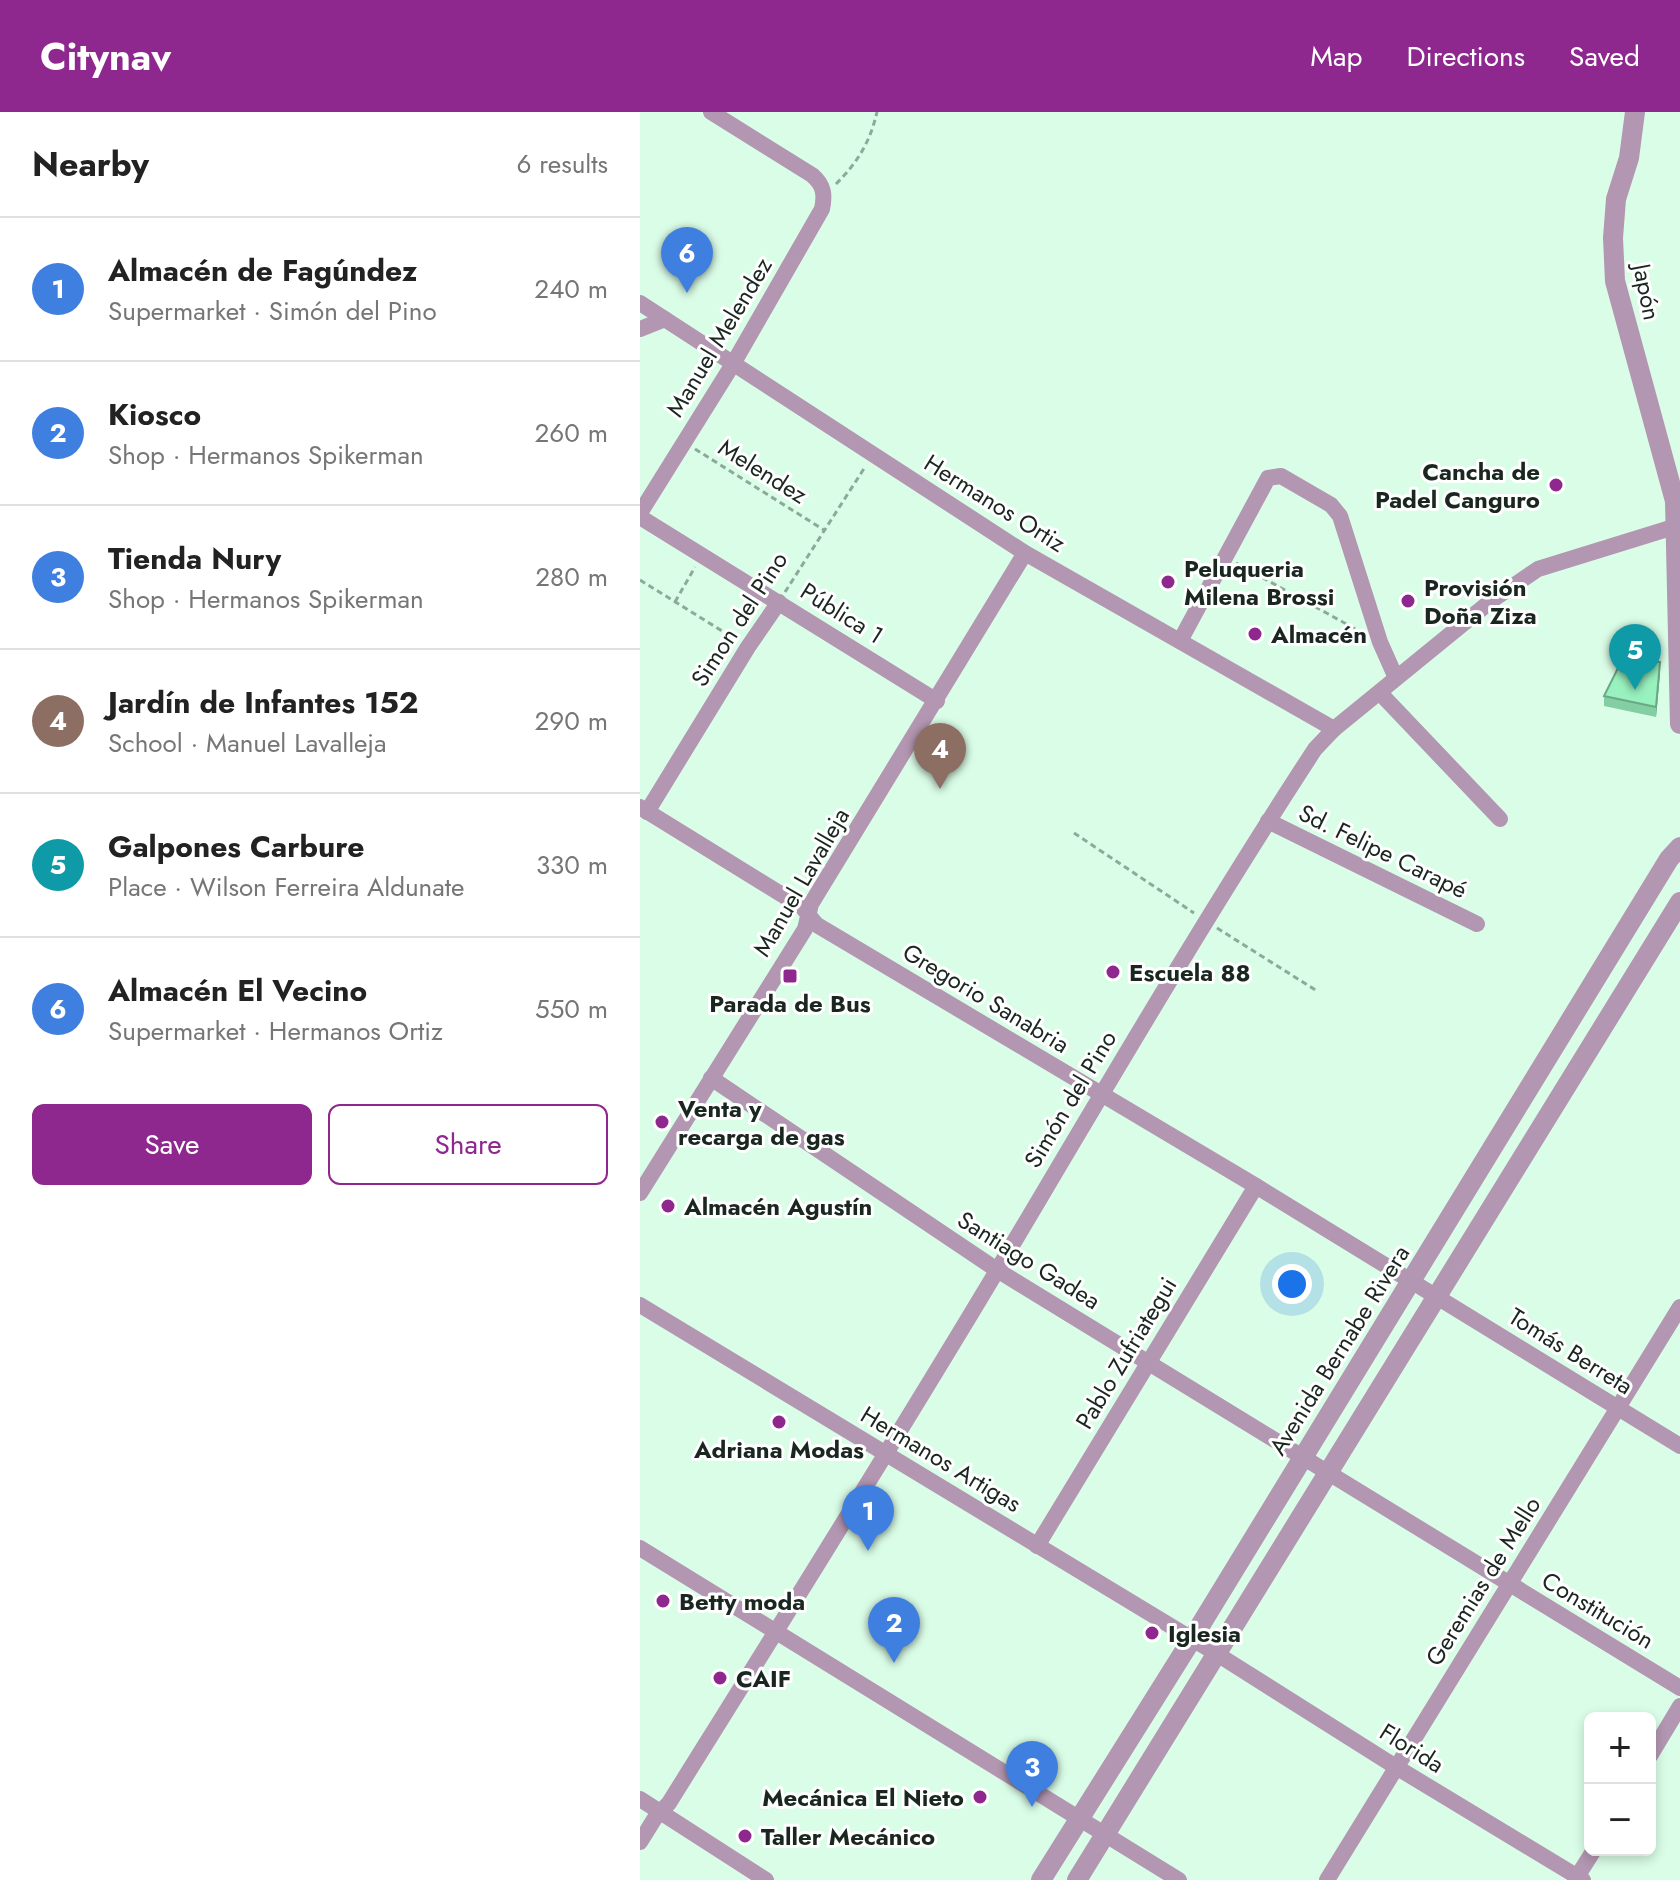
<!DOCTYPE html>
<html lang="en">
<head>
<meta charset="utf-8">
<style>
  :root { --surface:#fff; --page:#f2f2f2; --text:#222; --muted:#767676; --line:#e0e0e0; --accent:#8e288e }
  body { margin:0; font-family:Jost,sans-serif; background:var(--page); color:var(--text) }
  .controls { position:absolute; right:24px; bottom:24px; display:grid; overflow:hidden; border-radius:12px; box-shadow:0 4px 12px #0003 }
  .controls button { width:72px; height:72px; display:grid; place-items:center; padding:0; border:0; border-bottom:2px solid var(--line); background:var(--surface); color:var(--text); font:40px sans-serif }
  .you { position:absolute; left:652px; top:1172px; width:28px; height:28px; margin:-20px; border:6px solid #fff; border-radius:50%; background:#1a73e8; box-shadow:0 0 0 12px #1a73e833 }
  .badge { display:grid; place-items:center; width:52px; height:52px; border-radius:50%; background:var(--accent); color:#fff; font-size:26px; font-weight:700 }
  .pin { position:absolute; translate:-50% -66px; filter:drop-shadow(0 2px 4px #0008) }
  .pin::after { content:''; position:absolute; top:42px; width:28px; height:24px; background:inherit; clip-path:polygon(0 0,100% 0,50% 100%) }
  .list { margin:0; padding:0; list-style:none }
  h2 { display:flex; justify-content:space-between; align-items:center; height:104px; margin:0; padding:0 32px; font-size:34px }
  h2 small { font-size:26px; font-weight:400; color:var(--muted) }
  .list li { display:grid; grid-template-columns:52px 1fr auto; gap:24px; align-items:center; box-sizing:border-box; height:144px; padding:0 32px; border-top:2px solid var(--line) }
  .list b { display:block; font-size:30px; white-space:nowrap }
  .list p { margin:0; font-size:26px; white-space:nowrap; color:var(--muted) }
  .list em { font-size:26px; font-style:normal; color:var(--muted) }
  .actions { display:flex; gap:16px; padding:24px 32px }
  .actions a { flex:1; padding:18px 0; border:2px solid var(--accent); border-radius:12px; text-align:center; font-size:28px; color:var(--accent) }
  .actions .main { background:var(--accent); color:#fff }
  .map { position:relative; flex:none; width:1040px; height:1768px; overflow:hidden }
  header { display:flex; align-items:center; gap:48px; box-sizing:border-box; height:112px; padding:0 40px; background:var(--accent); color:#fff }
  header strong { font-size:38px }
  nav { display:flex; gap:44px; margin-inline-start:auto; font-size:28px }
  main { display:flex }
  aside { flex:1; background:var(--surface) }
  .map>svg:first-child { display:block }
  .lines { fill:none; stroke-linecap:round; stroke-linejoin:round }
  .path { stroke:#8ea999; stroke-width:3; stroke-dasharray:6 4; stroke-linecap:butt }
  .minor { stroke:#b396b1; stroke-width:16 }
  .tertiary { stroke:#b396b1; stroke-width:20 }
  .wall { fill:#83cfa3 }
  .shaded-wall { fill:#6aa985 }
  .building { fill:#98f1be; stroke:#6aa985; stroke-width:2 }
  .poi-dot { fill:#8e288e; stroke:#fff; stroke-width:3 }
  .labels { text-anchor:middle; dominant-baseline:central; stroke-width:6; stroke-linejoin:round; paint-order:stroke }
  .street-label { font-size:24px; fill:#1a2720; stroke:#fff }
  .poi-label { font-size:24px; font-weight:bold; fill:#1a2720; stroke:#fff; text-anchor:start }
</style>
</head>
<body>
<header>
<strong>Citynav</strong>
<nav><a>Map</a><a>Directions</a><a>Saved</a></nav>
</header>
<main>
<aside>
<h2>Nearby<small>6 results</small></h2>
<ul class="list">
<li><span class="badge" style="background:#3f7fe0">1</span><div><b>Almacén de Fagúndez</b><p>Supermarket · Simón del Pino</p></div><em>240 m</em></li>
<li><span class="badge" style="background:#3f7fe0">2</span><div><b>Kiosco</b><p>Shop · Hermanos Spikerman</p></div><em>260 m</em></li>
<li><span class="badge" style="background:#3f7fe0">3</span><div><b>Tienda Nury</b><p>Shop · Hermanos Spikerman</p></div><em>280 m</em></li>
<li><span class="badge" style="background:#8d6e63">4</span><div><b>Jardín de Infantes 152</b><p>School · Manuel Lavalleja</p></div><em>290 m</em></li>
<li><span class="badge" style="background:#0f9aa8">5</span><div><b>Galpones Carbure</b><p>Place · Wilson Ferreira Aldunate</p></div><em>330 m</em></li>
<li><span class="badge" style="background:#3f7fe0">6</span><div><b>Almacén El Vecino</b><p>Supermarket · Hermanos Ortiz</p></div><em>550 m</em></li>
</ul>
<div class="actions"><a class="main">Save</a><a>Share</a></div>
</aside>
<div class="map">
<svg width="1040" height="1768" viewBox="0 0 1040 1768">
  <rect width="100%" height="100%" fill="#dafde7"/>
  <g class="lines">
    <g class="path">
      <path d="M 196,72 C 218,50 230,30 237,0"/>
      <path d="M 55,337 L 184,418"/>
      <path d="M 596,451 L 719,519"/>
      <path d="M 0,468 L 95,527"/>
      <path d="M 145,480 L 225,355"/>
      <path d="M 35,490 L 55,455"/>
      <path d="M 434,721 L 554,801"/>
      <path d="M 577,816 L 677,879"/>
    </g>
    <g class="minor">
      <path d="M 0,191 L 385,441 L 694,617"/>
      <path d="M 0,217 L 25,207"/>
      <path d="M 0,401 L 93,252 L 182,97 C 185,83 184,73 172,63 L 71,0"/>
      <path d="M 0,405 L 297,589"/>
      <path d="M 540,529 L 628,366 L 641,364 L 691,393 L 700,404 L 740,530 L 756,566"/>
      <path d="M 740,581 L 860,707"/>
      <path d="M 0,695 L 162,795 L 177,813 L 616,1074 L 1040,1334"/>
      <path d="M 7,700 L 108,535 L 139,490"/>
      <path d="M 628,709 L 837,812"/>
      <path d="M 71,966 L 357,1158 L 1040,1576"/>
      <path d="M 0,1081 L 165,817 L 171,792 L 385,441"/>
      <path d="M 0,1193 L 577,1542 L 756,1655 L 943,1768"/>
      <path d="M 397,1434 L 616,1074"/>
      <path d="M 0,1436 L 539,1768"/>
      <path d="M 1010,1644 L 1040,1594"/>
      <path d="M 0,1687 L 126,1768"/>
      <path d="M 0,1730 L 15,1706 L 29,1691 C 140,1513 251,1336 358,1157 C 462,982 564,807 675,637 L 694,617 L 851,489 L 898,457 L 1037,414"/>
      <path d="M 687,1768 L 1040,1195"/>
      <path d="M 935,1768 L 954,1738"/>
    </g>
    <g class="tertiary">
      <path d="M 995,0 L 989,46 L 976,87 L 973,126 L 975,169 L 1035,389 L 1040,612"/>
      <path d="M 401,1768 L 552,1527 L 1029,747 L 1040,735"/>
      <path d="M 437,1768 L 1040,790"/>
    </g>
  </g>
  <path class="wall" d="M 1020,561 L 1016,605 L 964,594 L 964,584 Z"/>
  <path class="shaded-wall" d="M 1020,550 L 1020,561 L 1016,605 L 1016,595 Z"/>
  <path class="building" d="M 981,550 L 1020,550 L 1016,595 L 964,584 Z"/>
  <g class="poi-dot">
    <circle cx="916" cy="373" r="8"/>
    <circle cx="528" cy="470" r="8"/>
    <circle cx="768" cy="489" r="8"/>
    <circle cx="615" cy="522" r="8"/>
    <circle cx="473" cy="860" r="8"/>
    <rect x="142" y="856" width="16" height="16" rx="4"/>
    <circle cx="22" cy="1010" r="8"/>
    <circle cx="28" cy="1094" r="8"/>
    <circle cx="139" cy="1310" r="8"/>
    <circle cx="23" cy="1489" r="8"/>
    <circle cx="512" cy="1521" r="8"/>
    <circle cx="80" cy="1566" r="8"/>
    <circle cx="340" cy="1685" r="8"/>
    <circle cx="105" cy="1724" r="8"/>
  </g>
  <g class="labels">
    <g class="street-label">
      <text transform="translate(1007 180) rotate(79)">Japón</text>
      <text transform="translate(79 225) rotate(-59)">Manuel Melendez</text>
      <text transform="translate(123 359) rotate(32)">Melendez</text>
      <text transform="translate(355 391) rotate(32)">Hermanos Ortiz</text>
      <text transform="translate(202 501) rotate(32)">Pública 1</text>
      <text transform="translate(99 507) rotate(-57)">Simon del Pino</text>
      <text transform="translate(743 739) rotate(26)">Sd. Felipe Carapé</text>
      <text transform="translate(161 770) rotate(-60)">Manuel Lavalleja</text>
      <text transform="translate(346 886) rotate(31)">Gregorio Sanabria</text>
      <text transform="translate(430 987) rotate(-59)">Simón del Pino</text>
      <text transform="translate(389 1148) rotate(32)">Santiago Gadea</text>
      <text transform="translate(699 1238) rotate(-58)">Avenida Bernabe Rivera</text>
      <text transform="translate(931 1239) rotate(32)">Tomás Berreta</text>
      <text transform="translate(486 1241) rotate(-59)">Pablo Zufriategui</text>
      <text transform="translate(301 1347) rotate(31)">Hermanos Artigas</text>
      <text transform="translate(843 1469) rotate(-58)">Geremias de Mello</text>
      <text transform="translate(958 1498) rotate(31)">Constitución</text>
      <text transform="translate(772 1636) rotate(32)">Florida</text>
    </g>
    <g class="poi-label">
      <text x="900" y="359" text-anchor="end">Cancha de<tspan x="900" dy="28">Padel Canguro</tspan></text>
      <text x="544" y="456">Peluqueria<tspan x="544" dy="28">Milena Brossi</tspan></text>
      <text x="784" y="475">Provisión<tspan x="784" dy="28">Doña Ziza</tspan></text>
      <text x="631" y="522">Almacén</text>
      <text x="489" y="860">Escuela 88</text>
      <text x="150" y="891" text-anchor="middle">Parada de Bus</text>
      <text x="38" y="996">Venta y<tspan x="38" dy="28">recarga de gas</tspan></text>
      <text x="44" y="1094">Almacén Agustín</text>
      <text x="139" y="1337" text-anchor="middle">Adriana Modas</text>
      <text x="39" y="1489">Betty moda</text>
      <text x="528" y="1521">Iglesia</text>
      <text x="96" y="1566">CAIF</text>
      <text x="324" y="1685" text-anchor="end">Mecánica El Nieto</text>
      <text x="121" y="1724">Taller Mecánico</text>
    </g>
  </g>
</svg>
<div class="controls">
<button>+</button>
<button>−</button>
</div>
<div class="you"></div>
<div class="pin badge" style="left:228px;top:1439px;background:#3f7fe0">1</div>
<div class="pin badge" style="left:254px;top:1551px;background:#3f7fe0">2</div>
<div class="pin badge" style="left:392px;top:1695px;background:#3f7fe0">3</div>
<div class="pin badge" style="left:300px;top:677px;background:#8d6e63">4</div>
<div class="pin badge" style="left:995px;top:578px;background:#0f9aa8">5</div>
<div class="pin badge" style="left:47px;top:181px;background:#3f7fe0">6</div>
</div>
</main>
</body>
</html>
